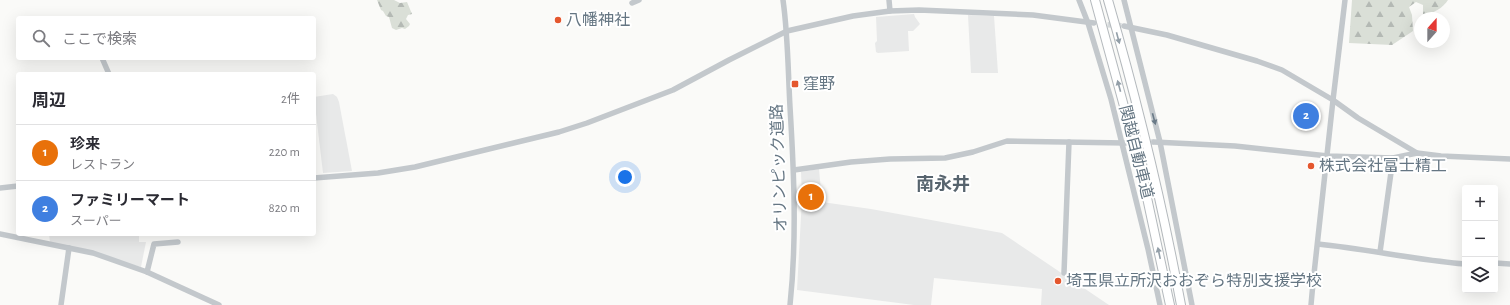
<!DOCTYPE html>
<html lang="ja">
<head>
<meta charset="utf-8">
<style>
  :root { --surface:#fff; --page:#f7f7f7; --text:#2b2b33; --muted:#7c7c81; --line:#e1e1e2; --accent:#7c3aed }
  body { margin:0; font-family:"Alegreya Sans","Noto Sans JP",sans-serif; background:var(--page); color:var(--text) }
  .controls { position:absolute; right:12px; bottom:12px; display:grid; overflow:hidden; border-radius:4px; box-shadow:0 4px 16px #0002 }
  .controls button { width:36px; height:36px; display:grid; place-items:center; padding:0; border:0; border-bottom:1px solid var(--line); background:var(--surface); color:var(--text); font:20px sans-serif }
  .compass { position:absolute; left:1414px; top:12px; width:36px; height:36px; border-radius:50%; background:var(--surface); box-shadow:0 4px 16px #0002; rotate:21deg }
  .you { position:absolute; left:625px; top:177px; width:14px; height:14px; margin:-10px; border:3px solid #fff; border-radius:50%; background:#1a73e8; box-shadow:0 0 0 6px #1a73e833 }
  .badge { display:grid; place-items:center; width:26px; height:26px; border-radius:50%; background:var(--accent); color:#fff; font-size:13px; font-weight:700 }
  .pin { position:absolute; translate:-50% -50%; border:2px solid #fff; box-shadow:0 1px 4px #0006 }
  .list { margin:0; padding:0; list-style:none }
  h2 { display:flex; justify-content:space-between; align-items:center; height:52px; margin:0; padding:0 16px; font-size:17px }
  h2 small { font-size:13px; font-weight:400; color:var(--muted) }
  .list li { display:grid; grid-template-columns:26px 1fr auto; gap:12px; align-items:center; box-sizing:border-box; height:56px; padding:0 16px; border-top:1px solid var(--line) }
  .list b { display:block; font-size:15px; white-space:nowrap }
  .list p { margin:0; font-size:13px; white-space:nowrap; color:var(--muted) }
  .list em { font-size:13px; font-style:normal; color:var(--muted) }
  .icon { flex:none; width:22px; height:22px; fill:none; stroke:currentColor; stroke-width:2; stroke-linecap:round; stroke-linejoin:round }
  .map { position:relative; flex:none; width:1510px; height:305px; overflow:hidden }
  .search { position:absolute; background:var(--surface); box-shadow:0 4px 16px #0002; left:16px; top:16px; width:300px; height:44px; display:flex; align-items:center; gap:10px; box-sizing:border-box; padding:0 14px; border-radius:4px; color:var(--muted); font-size:15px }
  .panel { position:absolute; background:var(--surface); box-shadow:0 4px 16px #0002; left:16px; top:72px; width:300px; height:164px; border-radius:4px }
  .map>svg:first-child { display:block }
  .built { fill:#e8e9e9 }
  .forest { fill:url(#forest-firs) }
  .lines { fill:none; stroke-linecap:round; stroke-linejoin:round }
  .minor-tunnel { stroke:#d5d9db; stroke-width:5.5; stroke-dasharray:5.5 3; stroke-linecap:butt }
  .highway-casing { stroke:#b4b9bd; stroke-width:10 }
  .minor { stroke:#c3c8cc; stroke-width:5.5 }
  .highway { stroke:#fff; stroke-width:8 }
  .oneway { fill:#939fa8 }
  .oneway2 { fill:#6a7a87 }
  .poi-dot { fill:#e4572e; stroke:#fff; stroke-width:1.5 }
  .labels { text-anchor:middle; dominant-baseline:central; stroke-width:4; stroke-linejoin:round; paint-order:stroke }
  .poi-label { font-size:16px; fill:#657683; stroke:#fff; text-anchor:start }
  .street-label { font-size:16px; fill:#657683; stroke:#fff }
  .quarter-label { font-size:18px; font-weight:bold; fill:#57646e; stroke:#fff }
</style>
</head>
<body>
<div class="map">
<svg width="1510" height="305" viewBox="0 0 1510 305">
  <defs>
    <pattern id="forest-firs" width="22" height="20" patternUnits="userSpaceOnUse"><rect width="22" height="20" fill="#dadfd7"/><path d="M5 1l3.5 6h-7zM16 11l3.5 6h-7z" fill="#b4b9b4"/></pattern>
  </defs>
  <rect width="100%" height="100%" fill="#fafaf8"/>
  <g class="built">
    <path d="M 914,14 L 915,17 L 920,24 L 913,31 L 908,31 L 909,51 L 878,53 L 876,52 L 875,43 L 877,41 L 876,17 Z"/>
    <path d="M 968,15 L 994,16 L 998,73 L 971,73 Z"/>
    <path d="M 333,94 L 337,97 L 339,102 L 352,171 L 323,173 L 314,97 Z"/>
    <path d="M 819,169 L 822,202 L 871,209 L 1002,233 L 1109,305 L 1041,305 L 1042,289 L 934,278 L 931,305 L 914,305 L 797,290 L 802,198 L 801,172 Z"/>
    <path d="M 49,234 L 139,234 L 139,242 L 146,242 L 141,267 L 50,242 Z"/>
  </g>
  <g class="forest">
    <path d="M 377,0 L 394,0 L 400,3 L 407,2 L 412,14 L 408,15 L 406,19 L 410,24 L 409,26 L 405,29 L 402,28 L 396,30 L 392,28 L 389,17 L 386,16 L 383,11 L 381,10 Z"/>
    <path d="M 1352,0 L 1448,0 C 1443,8 1432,15 1423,14 L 1423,5 L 1416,2 L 1409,7 L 1412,15 L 1413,31 L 1392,45 L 1349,43 Z"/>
  </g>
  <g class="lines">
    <g class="minor-tunnel">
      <path d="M 1099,24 L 1124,26"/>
      <path d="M 1125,143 L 1154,142"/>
    </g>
    <defs>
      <g id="highway">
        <path d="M 1095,0 L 1140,165 L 1170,305"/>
        <path d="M 1108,0 C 1137,100 1162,202 1181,305"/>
      </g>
    </defs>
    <use href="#highway" class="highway-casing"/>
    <g class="minor">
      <path d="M 783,0 C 788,35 788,71 790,107 C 794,173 797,239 790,305"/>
      <path d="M 889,0 L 890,11"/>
      <path d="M 1079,0 L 1088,23 L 1111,99 L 1148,249 L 1160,305"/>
      <path d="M 1124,0 L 1160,142 L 1192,305"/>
      <path d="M 1345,0 L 1333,100 L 1358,118 L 1417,153"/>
      <path d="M 632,3 L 639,0"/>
      <path d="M 1124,26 L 1167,35 L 1257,61 L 1282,70 L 1333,100 L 1313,283 L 1311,305"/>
      <path d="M 102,58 L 109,74"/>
      <path d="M 1154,142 L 1235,146 L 1328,156 L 1393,158 L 1417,153 L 1441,156 L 1510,159"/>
      <path d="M 794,170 L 851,162 L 890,159 L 945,158 L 973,152 L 1007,141 L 1125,143"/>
      <path d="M 314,178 L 378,173 L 415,167 L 559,132 L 587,123 L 673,90 L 729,60 L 787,31 L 853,16 L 890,11 L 919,10 L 1033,15 L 1094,23"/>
      <path d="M 0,188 L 18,186"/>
      <path d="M 0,234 L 93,253 L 147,272 L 219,305"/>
      <path d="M 1318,244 C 1367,249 1416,260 1465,264"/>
      <path d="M 1380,252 L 1393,158"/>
      <path d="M 1495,263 L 1510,264"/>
      <path d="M 147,272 L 154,244 L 178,242"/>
      <path d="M 1064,273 L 1069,142"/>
      <path d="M 61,305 L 69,248"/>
    </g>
    <use href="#highway" class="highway"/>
  </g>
  <defs><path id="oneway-solid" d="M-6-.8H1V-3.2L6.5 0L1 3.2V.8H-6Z"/></defs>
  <g class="oneway">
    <use href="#oneway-solid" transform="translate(1118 38) rotate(75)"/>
    <use href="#oneway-solid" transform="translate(1119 86) rotate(-105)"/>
    <use href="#oneway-solid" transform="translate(1159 253) rotate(-102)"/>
  </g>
  <use class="oneway2" href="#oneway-solid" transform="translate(1154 119) rotate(75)"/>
  <g class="poi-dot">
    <circle cx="558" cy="20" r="4"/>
    <rect x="791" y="80" width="8" height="8" rx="2"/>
    <circle cx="1311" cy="166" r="4"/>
    <circle cx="1058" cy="281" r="4"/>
  </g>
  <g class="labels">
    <g class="poi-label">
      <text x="566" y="20">八幡神社</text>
      <text x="803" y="84">窪野</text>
      <text x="1319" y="166">株式会社富士精工</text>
      <text x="1066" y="281">埼玉県立所沢おおぞら特別支援学校</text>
    </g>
    <g class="street-label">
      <text transform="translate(1136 152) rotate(76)">関越自動車道</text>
      <text transform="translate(779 168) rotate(-92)">オリンピック道路</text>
    </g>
    <g class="quarter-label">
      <text x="943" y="185">南永井</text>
    </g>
  </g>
</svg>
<div class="controls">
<button>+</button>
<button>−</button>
<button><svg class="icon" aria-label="layers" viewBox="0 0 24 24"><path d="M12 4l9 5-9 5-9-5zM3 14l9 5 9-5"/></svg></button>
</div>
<svg class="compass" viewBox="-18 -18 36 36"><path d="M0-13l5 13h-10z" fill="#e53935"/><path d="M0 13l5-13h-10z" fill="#7c7c81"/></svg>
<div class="you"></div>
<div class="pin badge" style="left:811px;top:197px;background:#e8710a">1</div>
<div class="pin badge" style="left:1306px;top:116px;background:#3f7fe0">2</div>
<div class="search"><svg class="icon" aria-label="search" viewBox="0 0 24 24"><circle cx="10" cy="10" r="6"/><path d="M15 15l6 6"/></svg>ここで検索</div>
<section class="panel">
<h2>周辺<small>2件</small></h2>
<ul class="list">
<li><span class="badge" style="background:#e8710a">1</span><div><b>珍来</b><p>レストラン</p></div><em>220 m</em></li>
<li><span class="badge" style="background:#3f7fe0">2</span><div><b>ファミリーマート</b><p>スーパー</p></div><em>820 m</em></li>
</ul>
</section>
</div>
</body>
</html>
